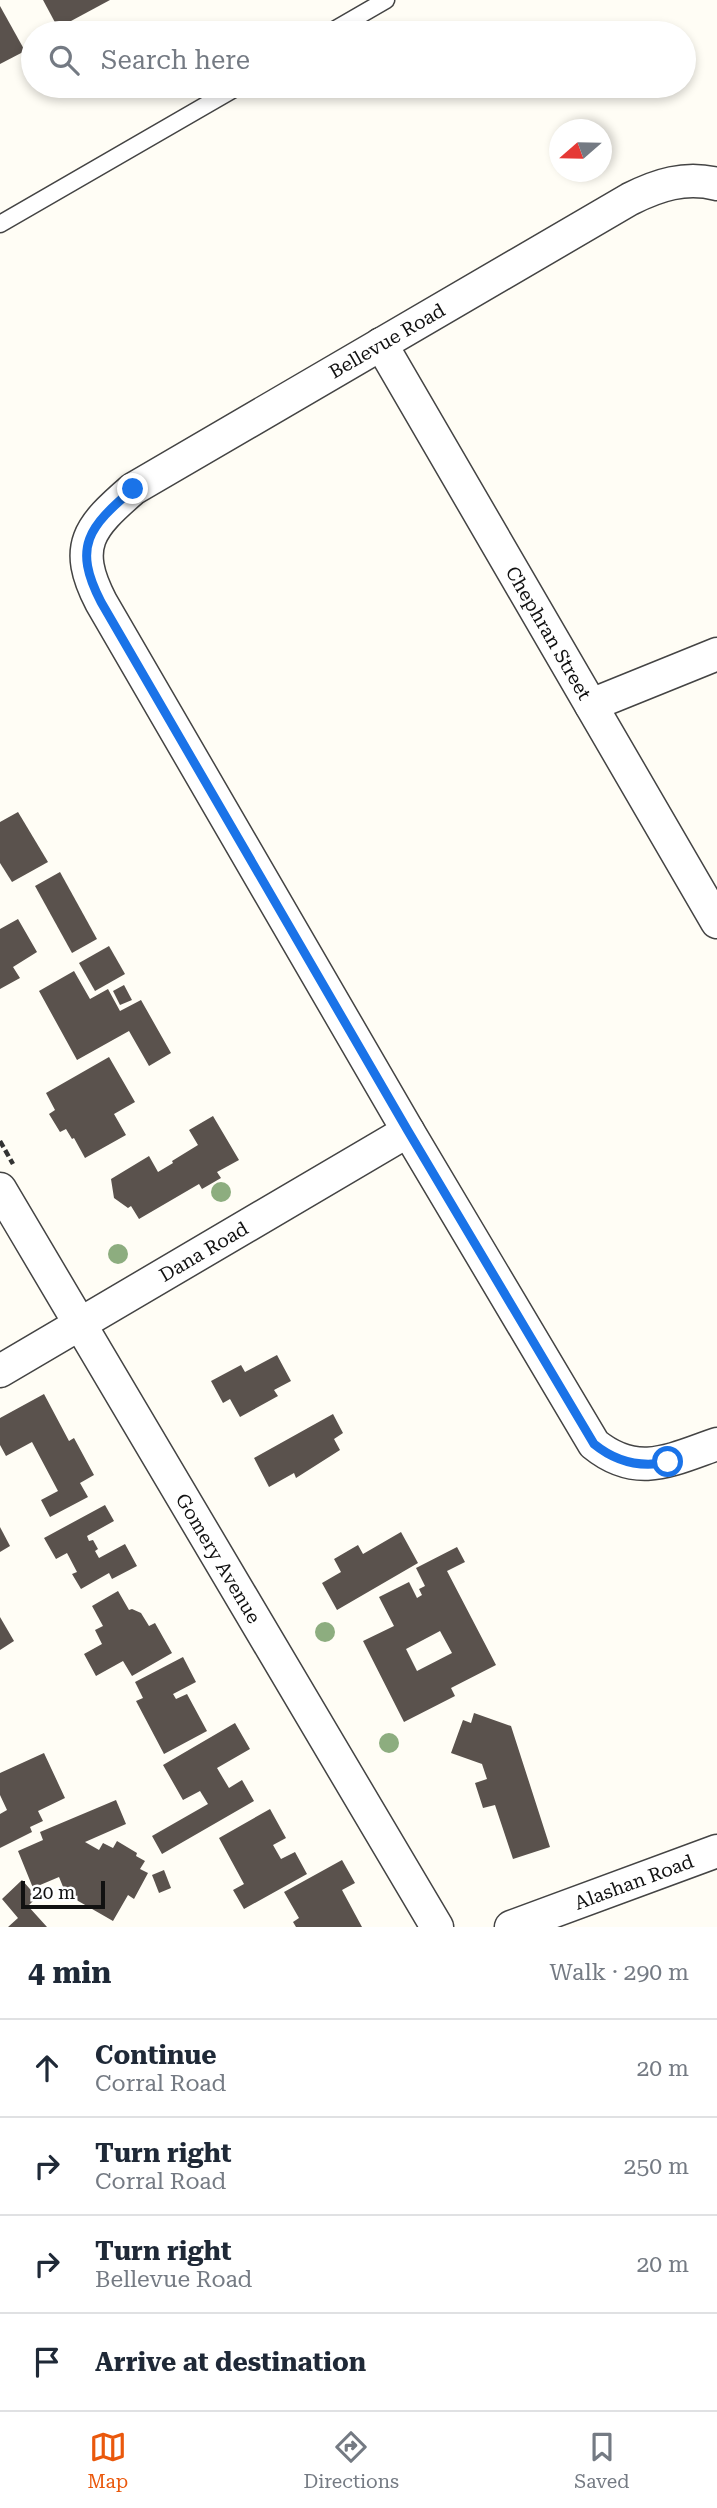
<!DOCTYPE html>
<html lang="en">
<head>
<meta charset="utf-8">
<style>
  :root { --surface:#fff; --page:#f6f6f7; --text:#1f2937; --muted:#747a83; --line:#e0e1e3; --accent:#ea580c }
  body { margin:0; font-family:"Roboto Serif",serif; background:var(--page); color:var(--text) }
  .compass { position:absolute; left:549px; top:119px; width:63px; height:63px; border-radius:50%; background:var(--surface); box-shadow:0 4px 10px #0003; rotate:250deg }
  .scale { position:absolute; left:21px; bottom:18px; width:84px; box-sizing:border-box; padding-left:7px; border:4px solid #111; border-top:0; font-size:19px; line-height:24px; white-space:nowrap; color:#111; -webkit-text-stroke:5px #fff; paint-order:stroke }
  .stop { position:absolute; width:21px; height:21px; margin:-16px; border:5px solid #1a73e8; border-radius:50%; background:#fff }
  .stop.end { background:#1a73e8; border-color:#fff; box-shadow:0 2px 7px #0008 }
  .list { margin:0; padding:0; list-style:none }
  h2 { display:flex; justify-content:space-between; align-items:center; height:91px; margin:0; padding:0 28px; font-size:30px }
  h2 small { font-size:23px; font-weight:400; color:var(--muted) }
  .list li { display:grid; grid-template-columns:46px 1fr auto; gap:21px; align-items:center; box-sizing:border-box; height:98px; padding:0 28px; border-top:2px solid var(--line) }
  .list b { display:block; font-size:26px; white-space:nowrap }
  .list p { margin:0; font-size:23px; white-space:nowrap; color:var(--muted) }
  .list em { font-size:23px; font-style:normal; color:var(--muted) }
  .icon { flex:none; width:38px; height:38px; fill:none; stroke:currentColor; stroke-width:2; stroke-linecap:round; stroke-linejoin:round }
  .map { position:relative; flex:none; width:717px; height:1927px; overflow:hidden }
  .search { position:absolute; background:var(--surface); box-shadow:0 4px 10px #0003; left:21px; right:21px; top:21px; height:77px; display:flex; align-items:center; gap:18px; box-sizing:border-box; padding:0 24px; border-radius:38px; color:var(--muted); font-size:26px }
  .sheet { height:483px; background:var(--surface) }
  nav { display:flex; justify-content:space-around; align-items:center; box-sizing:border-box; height:98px; border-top:2px solid var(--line); background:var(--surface); font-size:19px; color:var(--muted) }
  nav a { display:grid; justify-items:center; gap:4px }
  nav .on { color:var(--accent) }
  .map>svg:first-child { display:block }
  .building { fill:#5a524d; fill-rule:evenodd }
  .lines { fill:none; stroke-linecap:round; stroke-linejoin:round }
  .service-casing { stroke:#444; stroke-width:19 }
  .minor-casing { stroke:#444; stroke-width:35 }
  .path { stroke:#333; stroke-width:4.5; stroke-dasharray:7 3.5; stroke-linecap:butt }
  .service { stroke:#fff; stroke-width:16 }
  .minor { stroke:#fff; stroke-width:32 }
  .tree { fill:#8dad7f }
  .route { stroke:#1a73e8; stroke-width:9 }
  .labels { text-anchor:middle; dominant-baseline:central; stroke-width:7; stroke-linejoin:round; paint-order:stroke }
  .street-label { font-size:19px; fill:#111; stroke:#fff }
</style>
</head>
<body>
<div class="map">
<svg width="717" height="1927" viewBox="0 0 717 1927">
  <rect width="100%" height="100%" fill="#fffdf5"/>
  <g class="building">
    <path d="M 43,0 L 110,0 L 58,28 Z"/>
    <path d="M 0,6 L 25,51 L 0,64 Z"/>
    <path d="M 18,812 L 48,862 L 12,882 L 0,863 L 0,822 Z"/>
    <path d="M 60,872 L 97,939 L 72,953 L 35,886 Z"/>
    <path d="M 18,919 L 37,952 L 13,967 L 20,978 L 0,989 L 0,929 Z"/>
    <path d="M 109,946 L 125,974 L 95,991 L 79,963 Z"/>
    <path d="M 74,971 L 90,999 L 108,989 L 120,1011 L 141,1000 L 171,1053 L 149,1066 L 129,1031 L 77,1060 L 39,991 Z"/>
    <path d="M 124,985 L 132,1000 L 120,1005 L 113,991 Z"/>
    <path d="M 109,1057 L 135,1102 L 114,1114 L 126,1135 L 85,1158 L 74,1138 L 72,1139 L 66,1129 L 60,1132 L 49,1114 L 55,1110 L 46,1093 Z"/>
    <path d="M 213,1116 L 239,1160 L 217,1172 L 221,1178 L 202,1189 L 199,1184 L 139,1219 L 131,1206 L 128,1208 L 114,1198 L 111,1179 L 149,1156 L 158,1172 L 173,1163 L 172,1161 L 198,1145 L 189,1130 Z"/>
    <path d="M 277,1355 L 291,1381 L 274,1390 L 278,1396 L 240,1417 L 230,1399 L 223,1403 L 211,1381 L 241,1365 L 245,1372 Z"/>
    <path d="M 44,1394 L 69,1441 L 74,1438 L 94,1475 L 80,1483 L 88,1497 L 50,1517 L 41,1500 L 58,1491 L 32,1442 L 6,1456 L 0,1445 L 0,1418 Z"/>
    <path d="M 333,1414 L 343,1433 L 334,1439 L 340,1450 L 296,1478 L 294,1473 L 269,1487 L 254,1458 Z"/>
    <path d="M 105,1505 L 114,1521 L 87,1536 L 89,1541 L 93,1540 L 98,1549 L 95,1551 L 99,1558 L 125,1544 L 137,1566 L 112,1579 L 109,1573 L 81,1589 L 72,1574 L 77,1572 L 67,1553 L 56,1559 L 44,1538 Z"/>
    <path d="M 0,1527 L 10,1546 L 0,1552 Z"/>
    <path d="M 401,1532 L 418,1563 L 337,1610 L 322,1583 L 341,1572 L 334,1559 L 358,1545 L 363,1554 Z"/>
    <path d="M 457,1547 L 465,1562 L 447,1571 L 496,1665 L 451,1688 L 455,1696 L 404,1722 L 363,1641 L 394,1626 L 379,1597 L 409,1582 L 417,1598 L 422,1595 L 419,1589 L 425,1586 L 416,1568 ZM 440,1631 L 452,1653 L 417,1671 L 406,1649 Z"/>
    <path d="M 118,1591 L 129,1610 L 132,1609 L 141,1613 L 149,1626 L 155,1623 L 172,1653 L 132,1676 L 123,1661 L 96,1676 L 84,1654 L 102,1644 L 95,1630 L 103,1626 L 92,1606 Z"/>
    <path d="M 0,1617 L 14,1641 L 0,1650 Z"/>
    <path d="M 183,1657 L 196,1682 L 173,1694 L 176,1699 L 187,1694 L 207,1731 L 164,1754 L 136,1701 L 143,1698 L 135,1682 Z"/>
    <path d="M 474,1713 L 511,1726 L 550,1847 L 513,1859 L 495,1805 L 483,1808 L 475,1783 L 487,1779 L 482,1764 L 451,1753 L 463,1720 L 471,1723 Z"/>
    <path d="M 235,1723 L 250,1749 L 217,1768 L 229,1788 L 242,1780 L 254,1801 L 162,1854 L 152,1836 L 208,1804 L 200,1791 L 183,1800 L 163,1765 Z"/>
    <path d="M 44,1753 L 65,1798 L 38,1811 L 43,1821 L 30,1827 L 32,1832 L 0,1848 L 0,1814 L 7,1810 L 0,1795 L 0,1773 Z"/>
    <path d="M 116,1800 L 126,1824 L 85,1842 L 99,1850 L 103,1843 L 113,1848 L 117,1841 L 137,1853 L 136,1856 L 145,1861 L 140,1869 L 148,1873 L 134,1899 L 128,1895 L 113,1921 L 66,1894 L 59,1877 L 33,1888 L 18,1851 L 43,1840 L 40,1832 Z"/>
    <path d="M 270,1809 L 286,1838 L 273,1845 L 281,1859 L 295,1852 L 307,1874 L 244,1909 L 233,1890 L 244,1884 L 219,1838 Z"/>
    <path d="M 342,1860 L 355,1883 L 342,1890 L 362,1927 L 296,1927 L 293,1922 L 299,1918 L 284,1892 Z"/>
    <path d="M 164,1870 L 171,1888 L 159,1893 L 152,1875 Z"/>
    <path d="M 22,1880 L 37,1897 L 28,1906 L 47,1927 L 8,1927 L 18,1918 L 2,1899 Z"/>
  </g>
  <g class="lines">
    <defs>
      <g id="service">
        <path d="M 329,33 L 386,0"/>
        <path d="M 0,224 L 239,86"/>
      </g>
      <g id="minor">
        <path d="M 717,184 C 685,176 658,185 630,199 L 133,489 C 89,527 72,546 101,602 L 408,1131 L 594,1444 C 637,1479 671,1460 717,1444"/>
        <path id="s1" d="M 381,344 L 717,922"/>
        <path d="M 591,705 L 717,654"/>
        <path id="s2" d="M 0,1189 L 437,1927"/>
        <path id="s3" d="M 0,1371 L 408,1131"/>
        <path id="s4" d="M 511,1927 L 717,1851"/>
      </g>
    </defs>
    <use href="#service" class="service-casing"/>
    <use href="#minor" class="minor-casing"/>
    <path class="path" d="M 0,1141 L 13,1164"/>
    <use href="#service" class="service"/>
    <use href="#minor" class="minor"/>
  </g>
  <g class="tree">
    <circle cx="221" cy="1192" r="10"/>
    <circle cx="118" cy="1254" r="10"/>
    <circle cx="325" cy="1632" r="10"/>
    <circle cx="389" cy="1743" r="10"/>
  </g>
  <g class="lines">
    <path class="route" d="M 133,489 C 89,527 72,546 101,602 L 408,1131 L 594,1444 C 616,1462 640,1468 668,1462"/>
  </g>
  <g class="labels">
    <g class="street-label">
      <text transform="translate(387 341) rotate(-30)">Bellevue Road</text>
      <text stroke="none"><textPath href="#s1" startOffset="334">Chephran Street</textPath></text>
      <text stroke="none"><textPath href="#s3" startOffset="236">Dana Road</textPath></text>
      <text stroke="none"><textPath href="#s2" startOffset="429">Gomery Avenue</textPath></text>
      <text stroke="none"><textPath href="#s4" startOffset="131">Alashan Road</textPath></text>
    </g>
  </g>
</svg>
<svg class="compass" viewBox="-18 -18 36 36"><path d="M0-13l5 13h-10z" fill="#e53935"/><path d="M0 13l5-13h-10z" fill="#747a83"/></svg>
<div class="scale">20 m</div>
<div class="stop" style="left:668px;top:1462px"></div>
<div class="stop end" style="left:133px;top:489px"></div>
<div class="search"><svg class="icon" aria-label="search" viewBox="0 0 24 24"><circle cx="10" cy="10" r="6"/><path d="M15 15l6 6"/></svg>Search here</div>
</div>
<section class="sheet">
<h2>4 min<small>Walk · 290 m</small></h2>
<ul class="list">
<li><svg class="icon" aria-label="ahead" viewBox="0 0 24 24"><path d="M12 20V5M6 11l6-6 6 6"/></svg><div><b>Continue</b><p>Corral Road</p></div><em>20 m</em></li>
<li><svg class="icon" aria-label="right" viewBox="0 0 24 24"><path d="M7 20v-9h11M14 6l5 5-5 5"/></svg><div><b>Turn right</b><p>Corral Road</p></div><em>250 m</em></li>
<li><svg class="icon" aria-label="right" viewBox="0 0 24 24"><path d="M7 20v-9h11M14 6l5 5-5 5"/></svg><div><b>Turn right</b><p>Bellevue Road</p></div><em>20 m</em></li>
<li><svg class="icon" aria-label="arrive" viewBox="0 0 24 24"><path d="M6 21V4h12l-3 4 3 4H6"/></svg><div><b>Arrive at destination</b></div></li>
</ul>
</section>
<nav>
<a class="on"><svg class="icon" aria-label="map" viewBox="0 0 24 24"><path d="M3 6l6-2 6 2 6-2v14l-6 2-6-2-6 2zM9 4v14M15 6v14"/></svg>Map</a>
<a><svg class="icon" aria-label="directions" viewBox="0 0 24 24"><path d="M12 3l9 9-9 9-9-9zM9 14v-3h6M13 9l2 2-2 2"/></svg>Directions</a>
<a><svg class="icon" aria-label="saved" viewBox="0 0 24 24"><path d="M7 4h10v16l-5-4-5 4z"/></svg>Saved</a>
</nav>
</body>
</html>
